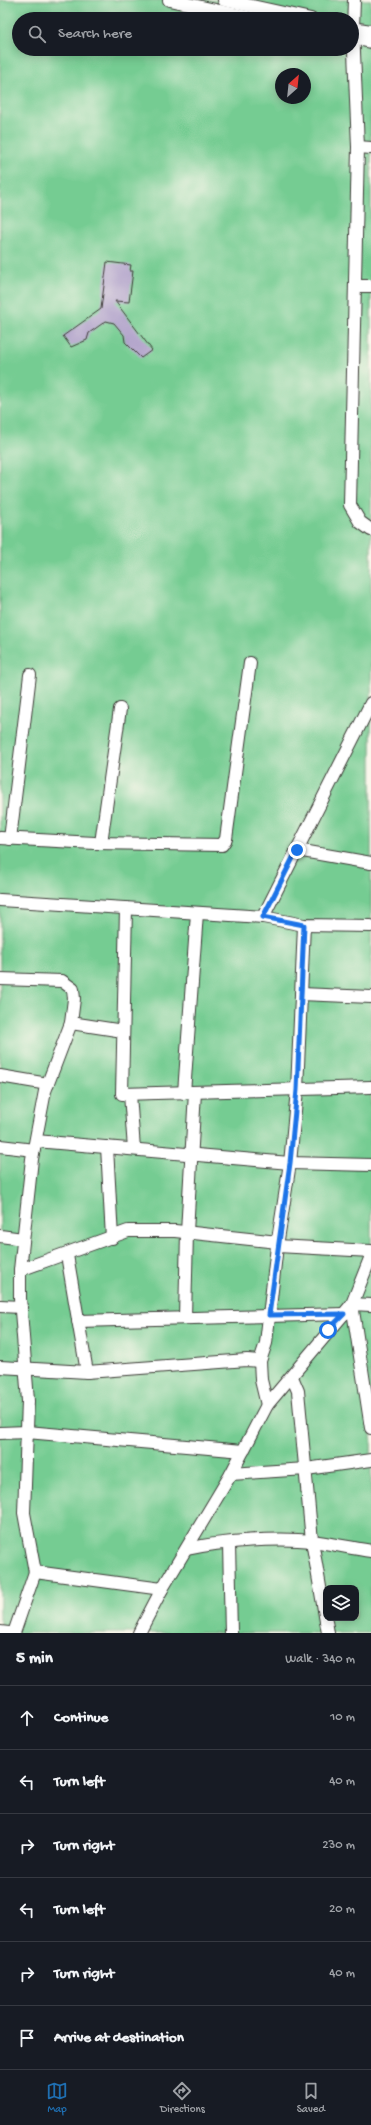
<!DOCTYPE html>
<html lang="en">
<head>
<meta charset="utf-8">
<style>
  :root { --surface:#171b24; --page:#242831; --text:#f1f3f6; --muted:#9ea1a6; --line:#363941; --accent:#1f6fb2 }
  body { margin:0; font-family:"Gochi Hand",sans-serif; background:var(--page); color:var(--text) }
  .controls { position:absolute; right:12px; bottom:12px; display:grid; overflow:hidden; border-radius:8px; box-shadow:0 2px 10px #0003 }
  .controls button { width:36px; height:36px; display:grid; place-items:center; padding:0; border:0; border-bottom:1px solid var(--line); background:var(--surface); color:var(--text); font:20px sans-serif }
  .compass { position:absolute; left:275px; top:68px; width:36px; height:36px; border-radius:50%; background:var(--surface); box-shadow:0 2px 10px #0003; rotate:27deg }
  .stop { position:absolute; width:12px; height:12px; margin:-9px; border:3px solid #1a73e8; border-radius:50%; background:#fff }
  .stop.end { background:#1a73e8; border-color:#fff; box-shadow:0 1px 4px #0008 }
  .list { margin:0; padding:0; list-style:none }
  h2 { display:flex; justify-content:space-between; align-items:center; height:52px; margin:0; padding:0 16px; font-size:17px }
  h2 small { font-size:13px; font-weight:400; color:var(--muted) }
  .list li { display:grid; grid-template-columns:26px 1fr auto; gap:12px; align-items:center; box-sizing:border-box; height:64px; padding:0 16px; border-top:1px solid var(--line) }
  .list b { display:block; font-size:15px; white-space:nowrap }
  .list em { font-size:13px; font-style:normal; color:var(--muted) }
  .icon { flex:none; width:22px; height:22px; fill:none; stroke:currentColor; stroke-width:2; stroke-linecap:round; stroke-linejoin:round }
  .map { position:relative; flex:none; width:371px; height:1633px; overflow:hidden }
  .search { position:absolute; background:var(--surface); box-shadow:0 2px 10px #0003; left:12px; right:12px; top:12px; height:44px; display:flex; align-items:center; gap:10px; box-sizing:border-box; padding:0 14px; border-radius:22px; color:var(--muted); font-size:15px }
  .sheet { height:436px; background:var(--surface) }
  nav { display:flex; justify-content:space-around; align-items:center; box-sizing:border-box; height:56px; border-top:1px solid var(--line); background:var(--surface); font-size:11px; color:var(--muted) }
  nav a { display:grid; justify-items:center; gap:2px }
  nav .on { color:var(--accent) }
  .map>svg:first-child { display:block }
  .green { fill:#74cc92; stroke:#487457; fill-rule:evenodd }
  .building { fill:#ad9fc9 }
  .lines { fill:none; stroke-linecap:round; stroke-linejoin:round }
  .minor-casing { stroke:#3c3a36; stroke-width:14 }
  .minor { stroke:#fff; stroke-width:12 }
  .route { stroke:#1a73e8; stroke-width:5 }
</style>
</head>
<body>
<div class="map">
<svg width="371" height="1633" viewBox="0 0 371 1633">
  <rect width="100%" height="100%" fill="#fbf7ec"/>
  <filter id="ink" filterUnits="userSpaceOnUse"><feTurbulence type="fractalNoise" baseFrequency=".025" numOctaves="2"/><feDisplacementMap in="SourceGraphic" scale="8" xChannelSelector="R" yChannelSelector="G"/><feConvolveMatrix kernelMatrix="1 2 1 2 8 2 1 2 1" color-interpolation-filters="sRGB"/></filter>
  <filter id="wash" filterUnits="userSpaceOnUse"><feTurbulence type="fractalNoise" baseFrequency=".012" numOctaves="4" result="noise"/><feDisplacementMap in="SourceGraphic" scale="16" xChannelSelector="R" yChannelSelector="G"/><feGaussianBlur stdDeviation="0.9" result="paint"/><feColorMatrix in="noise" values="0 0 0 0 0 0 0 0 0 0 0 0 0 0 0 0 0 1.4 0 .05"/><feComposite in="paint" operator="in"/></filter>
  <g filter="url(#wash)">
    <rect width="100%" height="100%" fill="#f0e5c8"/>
    <path class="green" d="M 0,0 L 371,0 L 371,1633 L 0,1633 ZM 19,19 L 352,19 L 352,49 L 19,49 ZM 281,74 L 305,74 L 305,98 L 281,98 ZM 326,1588 L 356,1588 L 356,1618 L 326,1618 Z"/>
    <g id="blocks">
      <path class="building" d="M 107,262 L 131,265 L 130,271 L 133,271 L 129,302 L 115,301 L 152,350 L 141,358 L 125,342 L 124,335 L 114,323 L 106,321 L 89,333 L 87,340 L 71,347 L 63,336 L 101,309 Z"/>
    </g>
  </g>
  <g filter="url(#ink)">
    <use href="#blocks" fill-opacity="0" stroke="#3c3a36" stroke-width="1"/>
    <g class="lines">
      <defs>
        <g id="minor">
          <path d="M 169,0 L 257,19"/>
          <path d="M 224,0 L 311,19"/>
          <path d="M 354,0 L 353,28 L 358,147 L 350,505 L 360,522 L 371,530"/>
          <path d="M 352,28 L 371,31"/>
          <path d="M 352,38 L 371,42"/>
          <path d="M 358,147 L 371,148"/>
          <path d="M 355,286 L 371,286"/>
          <path d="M 0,838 L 95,843 L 222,845 L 226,839 L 250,663"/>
          <path d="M 10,839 L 30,675"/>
          <path d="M 101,843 L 120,709"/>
          <path d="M 297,850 L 371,863"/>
          <path d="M 0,900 L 263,917 L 371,703"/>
          <path d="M 126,908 L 122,1094 L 371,1087"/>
          <path d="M 263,917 L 304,925 L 371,926"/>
          <path d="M 0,979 L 62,981 L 73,989 L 74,999 L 71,1023 L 45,1091 L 32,1159 L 20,1270 L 20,1298 L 28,1401 L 24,1513 L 35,1572 L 162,1589"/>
          <path d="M 301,994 L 371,997"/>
          <path d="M 71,1023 L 123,1031"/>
          <path d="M 0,1076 L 48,1084"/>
          <path d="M 184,1093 L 197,913"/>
          <path d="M 130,1094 L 134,1149"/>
          <path d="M 36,1141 L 290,1163 L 371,1165"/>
          <path d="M 0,1146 L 34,1150"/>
          <path d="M 107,1147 L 112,1238"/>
          <path d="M 0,1236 L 23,1239"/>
          <path d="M 277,1246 L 371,1251"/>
          <path d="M 67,1255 L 87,1372"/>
          <path d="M 20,1270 L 128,1231 L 175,1231 L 278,1242"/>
          <path d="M 371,1305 L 352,1304 L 371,1428"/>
          <path d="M 0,1306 L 21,1307"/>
          <path d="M 185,1318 L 187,1232 L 195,1092"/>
          <path d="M 78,1321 L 344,1314"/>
          <path d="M 0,1367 L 87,1372 L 247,1360 L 260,1361"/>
          <path d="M 292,1377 L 298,1391 L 312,1541 L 328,1633"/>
          <path d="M 267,1405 L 261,1380 L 260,1361 L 266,1343 L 277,1246 L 290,1163 L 297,1090 L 304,925"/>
          <path d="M 0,1433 L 27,1432 L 243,1451"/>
          <path d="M 231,1474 L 306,1469 L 371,1460"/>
          <path d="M 229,1544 L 231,1633"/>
          <path d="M 187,1549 C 222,1541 278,1537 313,1541 C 332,1544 352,1548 371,1551"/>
          <path d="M 0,1632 L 9,1633"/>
          <path d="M 14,1633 L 35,1572"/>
          <path d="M 139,1633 L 162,1589 L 231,1474 L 267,1405 L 352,1304 L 371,1256"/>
        </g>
      </defs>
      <use href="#minor" class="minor-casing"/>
      <use href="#minor" class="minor"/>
    </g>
  </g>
  <g class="lines" filter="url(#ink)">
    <path class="route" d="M 297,850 L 263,917 L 304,925 L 297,1090 L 290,1163 L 269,1315 L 344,1314 L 328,1330"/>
  </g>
</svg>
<div class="controls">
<button><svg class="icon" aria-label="layers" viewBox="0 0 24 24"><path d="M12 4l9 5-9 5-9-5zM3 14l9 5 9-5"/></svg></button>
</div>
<svg class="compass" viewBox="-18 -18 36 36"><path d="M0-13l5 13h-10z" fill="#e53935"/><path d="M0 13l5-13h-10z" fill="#9ea1a6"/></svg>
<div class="stop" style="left:328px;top:1330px"></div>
<div class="stop end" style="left:297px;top:850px"></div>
<div class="search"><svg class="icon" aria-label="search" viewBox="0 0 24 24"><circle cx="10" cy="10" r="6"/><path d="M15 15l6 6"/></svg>Search here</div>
</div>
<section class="sheet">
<h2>5 min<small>Walk · 340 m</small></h2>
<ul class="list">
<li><svg class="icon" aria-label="ahead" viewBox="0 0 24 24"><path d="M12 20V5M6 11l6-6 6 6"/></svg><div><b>Continue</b></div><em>10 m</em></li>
<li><svg class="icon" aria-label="left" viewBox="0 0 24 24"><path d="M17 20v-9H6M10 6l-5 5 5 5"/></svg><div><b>Turn left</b></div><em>40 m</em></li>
<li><svg class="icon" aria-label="right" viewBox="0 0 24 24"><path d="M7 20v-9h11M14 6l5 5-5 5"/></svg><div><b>Turn right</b></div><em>230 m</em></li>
<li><svg class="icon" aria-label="left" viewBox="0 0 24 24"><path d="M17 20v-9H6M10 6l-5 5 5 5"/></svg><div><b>Turn left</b></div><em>20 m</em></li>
<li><svg class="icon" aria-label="right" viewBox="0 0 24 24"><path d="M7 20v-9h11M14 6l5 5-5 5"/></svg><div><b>Turn right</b></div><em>40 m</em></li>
<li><svg class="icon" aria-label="arrive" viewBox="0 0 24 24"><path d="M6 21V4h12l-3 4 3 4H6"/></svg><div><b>Arrive at destination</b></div></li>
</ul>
</section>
<nav>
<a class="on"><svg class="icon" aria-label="map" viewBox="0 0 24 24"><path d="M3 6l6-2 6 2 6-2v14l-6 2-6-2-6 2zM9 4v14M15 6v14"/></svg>Map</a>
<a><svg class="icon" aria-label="directions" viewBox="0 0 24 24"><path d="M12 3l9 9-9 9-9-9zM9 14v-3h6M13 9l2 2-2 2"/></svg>Directions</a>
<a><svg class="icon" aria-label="saved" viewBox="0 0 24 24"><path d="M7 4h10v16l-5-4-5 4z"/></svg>Saved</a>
</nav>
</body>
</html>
